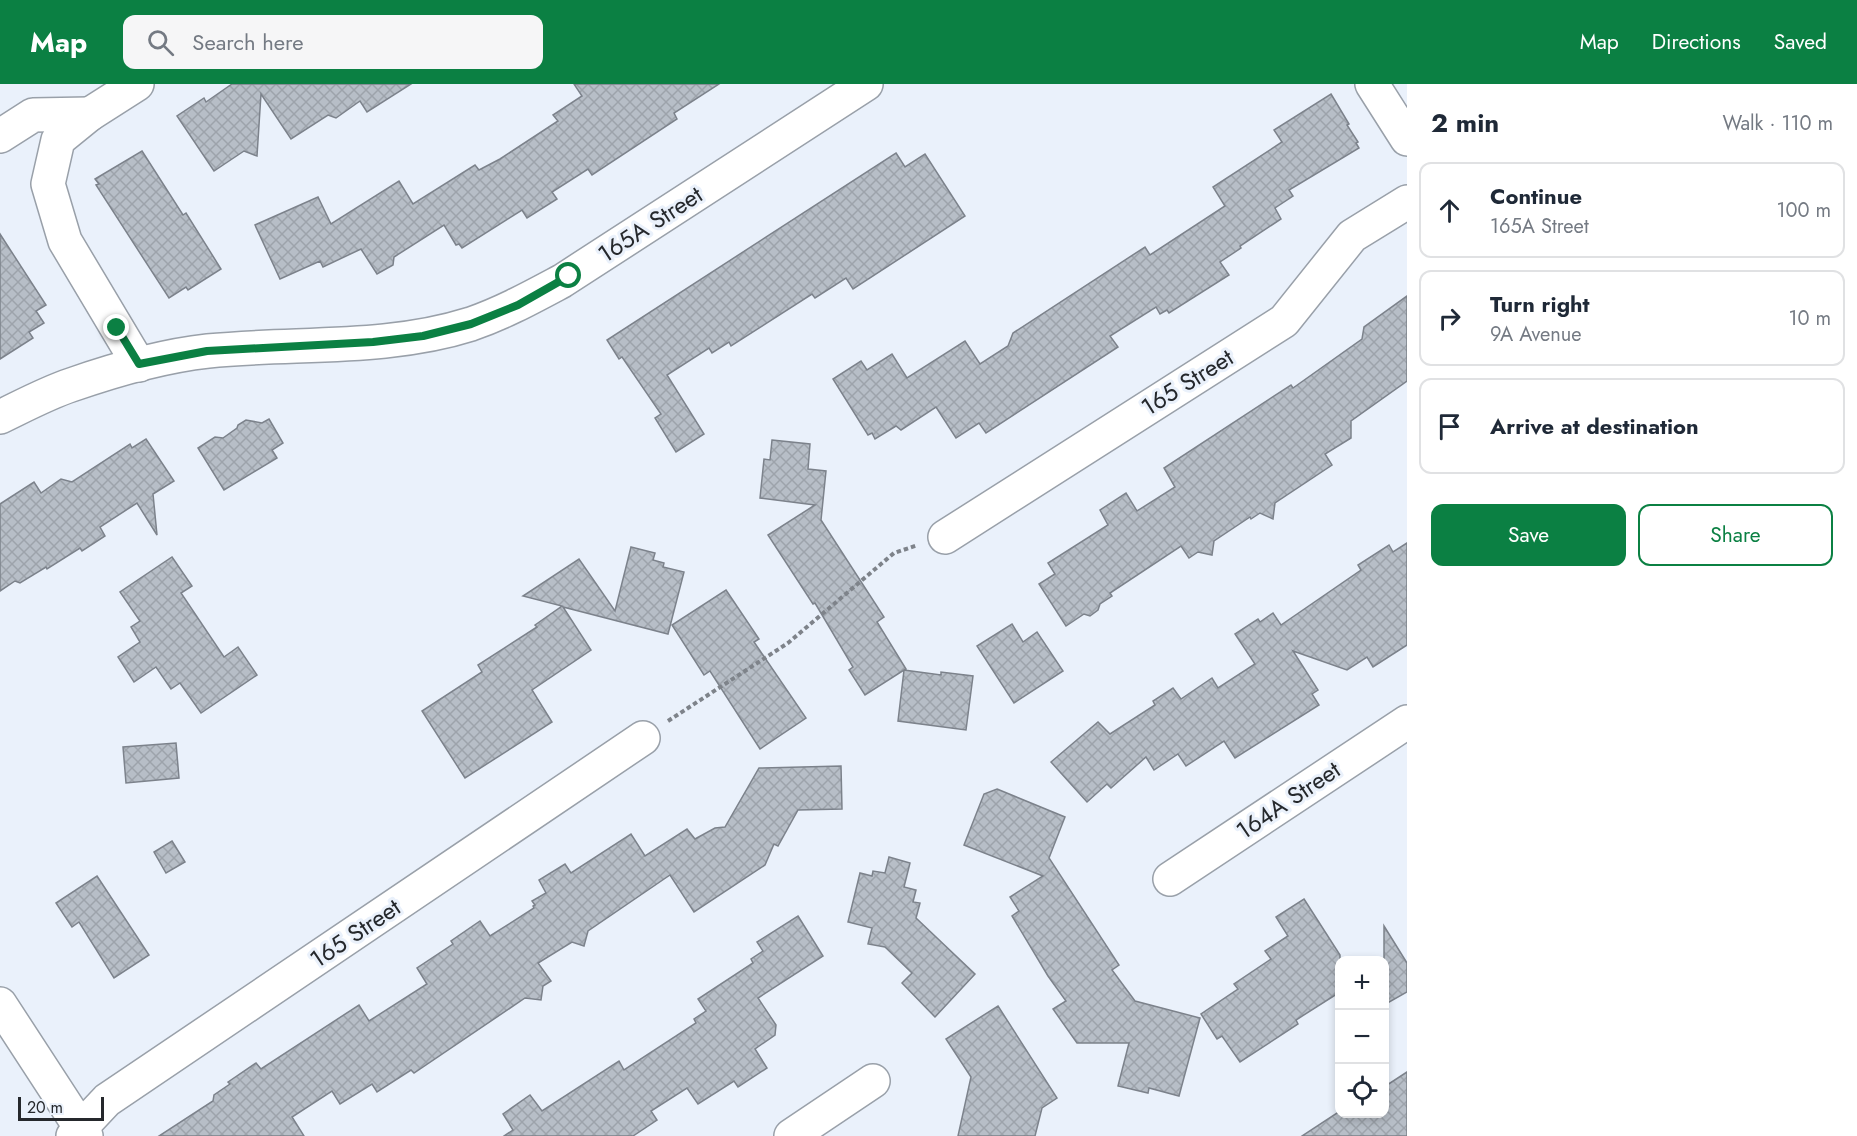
<!DOCTYPE html>
<html lang="en">
<head>
<meta charset="utf-8">
<style>
  :root { --surface:#fff; --page:#f6f6f7; --text:#1f2937; --muted:#747a83; --line:#e0e1e3; --accent:#0b8043 }
  body { margin:0; font-family:Jost,sans-serif; background:var(--page); color:var(--text) }
  .controls { position:absolute; right:18px; bottom:18px; display:grid; overflow:hidden; border-radius:12px; box-shadow:0 3px 9px #0003 }
  .controls button { width:54px; height:54px; display:grid; place-items:center; padding:0; border:0; border-bottom:2px solid var(--line); background:var(--surface); color:var(--text); font:30px sans-serif }
  .scale { position:absolute; left:18px; bottom:15px; width:86px; box-sizing:border-box; padding-left:6px; border:3px solid #25282c; border-top:0; font-size:16px; line-height:21px; white-space:nowrap; color:#25282c; -webkit-text-stroke:4px #eaf1fb; paint-order:stroke }
  .stop { position:absolute; width:18px; height:18px; margin:-14px; border:4px solid #0b8043; border-radius:50%; background:#fff }
  .stop.end { background:#0b8043; border-color:#fff; box-shadow:0 2px 6px #0008 }
  .list { margin:0; padding:0; list-style:none }
  h2 { display:flex; justify-content:space-between; align-items:center; height:78px; margin:0; padding:0 24px; font-size:26px }
  h2 small { font-size:20px; font-weight:400; color:var(--muted) }
  .list li { display:grid; grid-template-columns:39px 1fr auto; gap:18px; align-items:center; box-sizing:border-box; height:96px; margin:0 12px 12px; padding:0 12px; border:2px solid var(--line); border-radius:12px }
  .list b { display:block; font-size:22px; white-space:nowrap }
  .list p { margin:0; font-size:20px; white-space:nowrap; color:var(--muted) }
  .list em { font-size:20px; font-style:normal; color:var(--muted) }
  .actions { display:flex; gap:12px; padding:18px 24px }
  .actions a { flex:1; padding:14px 0; border:2px solid var(--accent); border-radius:12px; text-align:center; font-size:21px; color:var(--accent) }
  .actions .main { background:var(--accent); color:#fff }
  .icon { flex:none; width:33px; height:33px; fill:none; stroke:currentColor; stroke-width:2; stroke-linecap:round; stroke-linejoin:round }
  .map { position:relative; flex:none; width:1407px; height:1052px; overflow:hidden }
  header { display:flex; align-items:center; gap:36px; box-sizing:border-box; height:84px; padding:0 30px; background:var(--accent); color:#fff }
  header strong { font-size:28px }
  nav { display:flex; gap:33px; margin-inline-start:auto; font-size:21px }
  .search { width:420px; height:54px; background:var(--page); display:flex; align-items:center; gap:15px; box-sizing:border-box; padding:0 21px; border-radius:12px; color:var(--muted); font-size:22px }
  main { display:flex }
  aside { flex:1; background:var(--surface) }
  .map>svg:first-child { display:block }
  .building { fill:url(#building-cross-hatch); stroke:#7c828b; stroke-width:1.5 }
  .lines { fill:none; stroke-linecap:round; stroke-linejoin:round }
  .minor-casing { stroke:#99a0a9; stroke-width:36 }
  .tertiary-casing { stroke:#99a0a9; stroke-width:36 }
  .path { stroke:#7e838a; stroke-width:4; stroke-dasharray:4.5 3; stroke-linecap:butt }
  .minor { stroke:#fff; stroke-width:33 }
  .tertiary { stroke:#fff; stroke-width:33 }
  .route { stroke:#0b8043; stroke-width:8 }
  .labels { text-anchor:middle; dominant-baseline:central; stroke-width:6; stroke-linejoin:round; paint-order:stroke }
  .street-label { font-size:24px; fill:#25282c; stroke:#eaf1fb }
</style>
</head>
<body>
<header>
<strong>Map</strong>
<div class="search"><svg class="icon" aria-label="search" viewBox="0 0 24 24"><circle cx="10" cy="10" r="6"/><path d="M15 15l6 6"/></svg>Search here</div>
<nav><a>Map</a><a>Directions</a><a>Saved</a></nav>
</header>
<main>
<div class="map">
<svg width="1407" height="1052" viewBox="0 0 1407 1052">
  <defs>
    <pattern id="building-cross-hatch" width="8" height="8" patternUnits="userSpaceOnUse" patternTransform="scale(1.5)"><rect width="8" height="8" fill="#b7bec7"/><path d="M0 0l8 8M0 8l8-8" fill="none" stroke="#9da3ab"/></pattern>
  </defs>
  <rect width="100%" height="100%" fill="#eaf1fb"/>
  <g class="building">
    <path d="M 232,0 L 411,0 L 367,28 L 360,17 L 336,34 L 328,31 L 291,55 L 261,10 L 257,72 L 244,67 L 214,87 L 177,32 L 204,14 L 206,18 Z"/>
    <path d="M 574,0 L 719,0 L 674,29 L 677,35 L 592,91 L 588,85 L 552,108 L 557,115 L 527,134 L 522,126 L 462,164 L 459,160 L 456,161 L 444,141 L 394,173 L 393,181 L 377,190 L 361,165 L 323,183 L 320,177 L 280,195 L 255,141 L 318,113 L 331,140 L 399,97 L 413,120 L 475,81 L 479,86 L 500,75 L 558,37 L 553,31 L 582,12 Z"/>
    <path d="M 1331,10 L 1349,40 L 1347,41 L 1358,58 L 1356,59 L 1359,64 L 1289,106 L 1293,112 L 1275,124 L 1281,135 L 1240,162 L 1241,164 L 1220,178 L 1229,191 L 1169,229 L 1167,226 L 1160,230 L 1156,223 L 1110,252 L 1118,263 L 986,349 L 979,339 L 956,354 L 936,323 L 901,346 L 896,342 L 875,355 L 872,349 L 868,351 L 833,295 L 861,277 L 867,286 L 892,270 L 907,294 L 965,257 L 980,280 L 1008,262 L 1013,249 L 1145,163 L 1150,171 L 1225,122 L 1213,103 L 1282,58 L 1274,46 Z"/>
    <path d="M 142,67 L 183,131 L 186,129 L 221,185 L 188,206 L 186,203 L 169,214 L 96,101 L 99,100 L 95,95 Z"/>
    <path d="M 896,69 L 905,83 L 925,70 L 965,132 L 853,205 L 846,194 L 815,214 L 812,210 L 731,262 L 729,258 L 712,269 L 709,264 L 667,291 L 704,350 L 676,368 L 655,334 L 661,330 L 622,273 L 619,275 L 607,256 Z"/>
    <path d="M 0,150 L 46,221 L 36,227 L 44,239 L 29,248 L 33,254 L 0,275 Z"/>
    <path d="M 1407,212 L 1407,297 L 1351,337 L 1351,354 L 1325,370 L 1332,381 L 1275,419 L 1273,435 L 1260,429 L 1251,435 L 1250,433 L 1214,457 L 1212,471 L 1198,468 L 1189,474 L 1181,462 L 1110,509 L 1112,512 L 1100,520 L 1098,526 L 1090,532 L 1084,530 L 1066,542 L 1039,500 L 1055,490 L 1048,479 L 1108,441 L 1100,426 L 1126,409 L 1137,427 L 1175,403 L 1164,384 L 1291,301 L 1293,304 L 1362,255 L 1364,243 Z"/>
    <path d="M 269,335 L 283,359 L 272,366 L 277,374 L 224,406 L 198,364 L 215,353 L 223,354 L 237,344 L 238,341 L 246,336 L 262,339 Z"/>
    <path d="M 146,355 L 174,397 L 153,410 L 157,451 L 137,419 L 100,443 L 105,452 L 82,467 L 80,464 L 47,485 L 46,483 L 20,499 L 15,497 L 0,507 L 0,420 L 34,398 L 41,409 L 61,395 L 72,398 L 130,360 L 132,364 Z"/>
    <path d="M 772,356 L 810,360 L 808,385 L 826,387 L 821,436 L 884,533 L 877,538 L 906,585 L 904,586 L 941,591 L 941,588 L 973,592 L 966,646 L 898,637 L 904,586 L 865,611 L 849,586 L 853,583 L 815,519 L 813,520 L 768,451 L 815,421 L 760,414 L 764,375 L 770,376 Z"/>
    <path d="M 1407,459 L 1407,561 L 1373,583 L 1367,573 L 1347,586 L 1293,567 L 1318,606 L 1312,610 L 1319,621 L 1235,674 L 1224,657 L 1186,682 L 1178,670 L 1154,686 L 1146,673 L 1111,704 L 1107,700 L 1087,718 L 1051,678 L 1098,638 L 1110,650 L 1155,621 L 1153,617 L 1173,604 L 1181,615 L 1212,594 L 1218,604 L 1255,580 L 1235,550 L 1258,535 L 1260,538 L 1273,529 L 1281,541 L 1361,486 L 1358,481 L 1389,461 L 1393,468 Z"/>
    <path d="M 631,463 L 655,469 L 653,476 L 664,479 L 663,483 L 684,488 L 668,550 L 563,523 L 591,566 L 532,606 L 552,638 L 465,694 L 422,627 L 482,588 L 478,581 L 537,543 L 535,541 L 562,522 L 523,512 L 579,475 L 615,527 Z"/>
    <path d="M 172,473 L 192,502 L 181,509 L 224,573 L 238,563 L 257,591 L 201,629 L 180,599 L 171,605 L 156,583 L 134,598 L 118,573 L 140,558 L 131,543 L 140,537 L 120,508 Z"/>
    <path d="M 726,506 L 759,555 L 754,558 L 806,634 L 760,665 L 710,587 L 704,591 L 672,541 Z"/>
    <path d="M 1012,540 L 1023,558 L 1037,548 L 1063,587 L 1014,619 L 977,562 Z"/>
    <path d="M 176,659 L 179,694 L 126,699 L 123,663 Z"/>
    <path d="M 841,682 L 842,725 L 798,726 L 778,762 L 774,760 L 765,781 L 694,828 L 670,791 L 588,847 L 584,862 L 572,858 L 538,879 L 551,897 L 543,902 L 541,916 L 525,914 L 414,989 L 411,986 L 377,1008 L 372,1000 L 340,1020 L 332,1007 L 292,1033 L 304,1052 L 159,1052 L 213,1017 L 214,1011 L 230,1000 L 228,998 L 256,979 L 261,985 L 359,921 L 369,937 L 427,900 L 417,884 L 453,860 L 451,857 L 480,837 L 490,852 L 534,824 L 533,822 L 535,821 L 532,817 L 546,809 L 539,796 L 565,780 L 571,789 L 631,750 L 645,772 L 687,745 L 695,755 L 715,744 L 725,743 L 759,684 Z"/>
    <path d="M 997,705 L 1065,733 L 1049,774 L 1119,881 L 1112,886 L 1135,917 L 1200,934 L 1179,1012 L 1149,1004 L 1148,1009 L 1118,1002 L 1129,959 L 1077,959 L 1053,925 L 1066,917 L 1048,892 L 1012,832 L 1019,827 L 1010,813 L 1043,792 L 964,761 L 984,710 Z"/>
    <path d="M 172,757 L 185,778 L 166,789 L 154,768 Z"/>
    <path d="M 889,773 L 910,779 L 904,803 L 916,806 L 913,818 L 920,819 L 916,834 L 975,890 L 935,933 L 902,899 L 912,889 L 885,863 L 868,860 L 872,844 L 848,838 L 860,789 L 872,792 L 873,787 L 885,789 Z"/>
    <path d="M 97,792 L 149,871 L 114,894 L 79,838 L 72,843 L 56,819 Z"/>
    <path d="M 1304,815 L 1340,871 L 1340,908 L 1296,936 L 1298,940 L 1240,978 L 1222,952 L 1217,955 L 1201,930 L 1238,905 L 1234,900 L 1271,875 L 1265,867 L 1288,852 L 1276,833 Z"/>
    <path d="M 798,832 L 823,872 L 758,914 L 776,941 L 775,951 L 755,965 L 767,984 L 738,1003 L 734,997 L 698,1020 L 687,1004 L 651,1027 L 657,1036 L 633,1052 L 504,1052 L 513,1046 L 503,1030 L 530,1011 L 542,1027 L 619,977 L 624,986 L 696,939 L 694,935 L 706,927 L 698,915 L 753,879 L 751,875 L 763,867 L 757,858 Z"/>
    <path d="M 1384,842 L 1407,879 L 1407,908 L 1384,921 Z"/>
    <path d="M 998,922 L 1057,1014 L 1042,1024 L 1035,1052 L 958,1052 L 971,993 L 946,955 Z"/>
    <path d="M 1407,988 L 1407,1052 L 1302,1052 L 1337,1029 L 1384,1029 L 1384,1003 Z"/>
  </g>
  <g class="lines">
    <defs>
      <g id="minor">
        <path d="M 137,0 L 90,30 L 58,56 L 48,100 L 65,157 L 139,281"/>
        <path d="M 1372,0 L 1407,55"/>
        <path d="M 0,52 L 33,31 L 90,30"/>
        <path d="M 0,333 C 23,322 47,309 71,301 C 114,286 162,272 208,267 C 296,258 386,267 471,240 C 503,229 532,213 562,197 L 866,0"/>
        <path d="M 945,453 L 1284,237 L 1352,152 L 1407,118"/>
        <path d="M 1170,795 L 1407,638"/>
        <path d="M 73,1052 L 107,1016 L 643,654"/>
        <path d="M 791,1052 L 873,997"/>
      </g>
      <path id="tertiary" d="M 0,920 L 86,1052"/>
    </defs>
    <use href="#minor" class="minor-casing"/>
    <use href="#tertiary" class="tertiary-casing"/>
    <path class="path" d="M 668,637 L 788,559 L 894,469 L 918,461"/>
    <use href="#minor" class="minor"/>
    <use href="#tertiary" class="tertiary"/>
  </g>
  <g class="lines">
    <path class="route" d="M 117,244 L 139,280 L 207,267 L 373,258 L 423,252 L 471,240 L 518,221 L 569,192"/>
  </g>
  <g class="labels">
    <g class="street-label">
      <text transform="translate(650 140) rotate(-33)">165A Street</text>
      <text transform="translate(1187 298) rotate(-32)">165 Street</text>
      <text transform="translate(1288 716) rotate(-34)">164A Street</text>
      <text transform="translate(355 849) rotate(-34)">165 Street</text>
    </g>
  </g>
</svg>
<div class="controls">
<button>+</button>
<button>−</button>
<button><svg class="icon" aria-label="locate" viewBox="0 0 24 24"><circle cx="12" cy="12" r="6"/><path d="M12 2v4M12 18v4M2 12h4M18 12h4"/></svg></button>
</div>
<div class="scale">20 m</div>
<div class="stop" style="left:569px;top:192px"></div>
<div class="stop end" style="left:117px;top:244px"></div>
</div>
<aside>
<h2>2 min<small>Walk · 110 m</small></h2>
<ul class="list">
<li><svg class="icon" aria-label="ahead" viewBox="0 0 24 24"><path d="M12 20V5M6 11l6-6 6 6"/></svg><div><b>Continue</b><p>165A Street</p></div><em>100 m</em></li>
<li><svg class="icon" aria-label="right" viewBox="0 0 24 24"><path d="M7 20v-9h11M14 6l5 5-5 5"/></svg><div><b>Turn right</b><p>9A Avenue</p></div><em>10 m</em></li>
<li><svg class="icon" aria-label="arrive" viewBox="0 0 24 24"><path d="M6 21V4h12l-3 4 3 4H6"/></svg><div><b>Arrive at destination</b></div></li>
</ul>
<div class="actions"><a class="main">Save</a><a>Share</a></div>
</aside>
</main>
</body>
</html>
